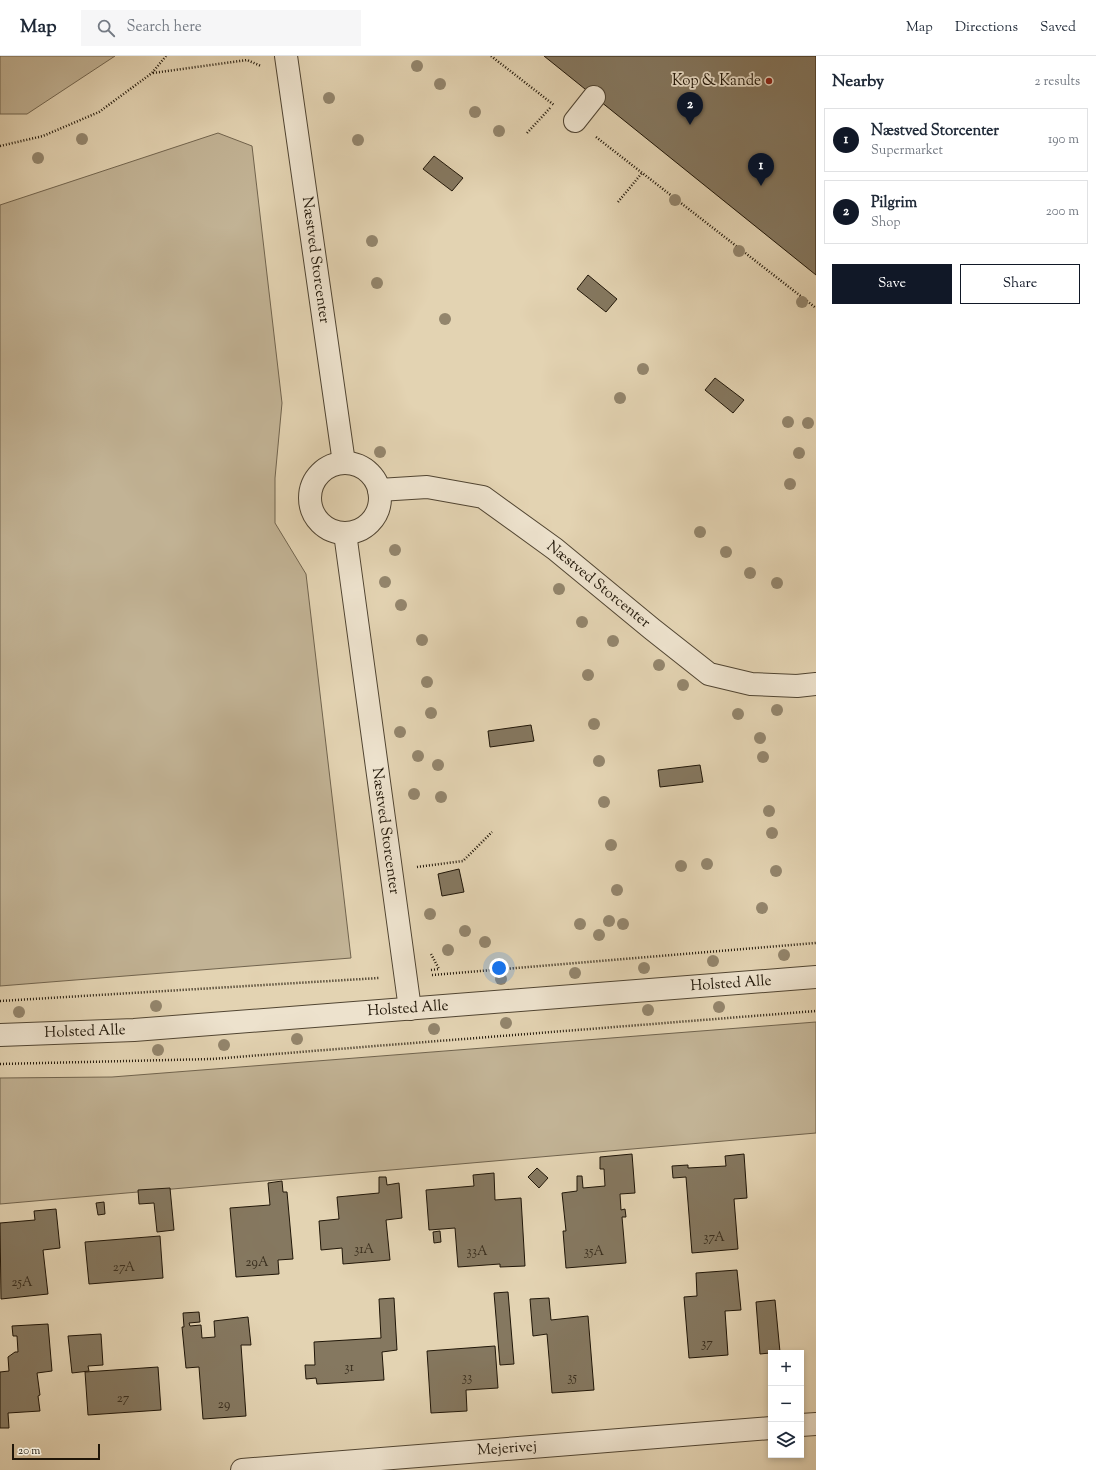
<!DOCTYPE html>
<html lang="en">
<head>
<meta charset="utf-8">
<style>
  :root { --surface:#fff; --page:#f6f6f7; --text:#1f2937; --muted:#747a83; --line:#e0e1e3; --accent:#111827 }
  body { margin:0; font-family:"Sorts Mill Goudy",serif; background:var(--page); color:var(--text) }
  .controls { position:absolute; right:12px; bottom:12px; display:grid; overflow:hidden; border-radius:0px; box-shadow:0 2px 6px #0003 }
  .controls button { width:36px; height:36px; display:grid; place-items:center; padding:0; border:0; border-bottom:1px solid var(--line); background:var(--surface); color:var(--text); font:20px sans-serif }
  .scale { position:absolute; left:12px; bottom:10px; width:88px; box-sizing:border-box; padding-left:4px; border:2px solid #201608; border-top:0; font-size:11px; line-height:14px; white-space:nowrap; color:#201608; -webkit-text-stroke:3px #ede2cd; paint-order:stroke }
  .you { position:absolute; left:499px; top:912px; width:14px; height:14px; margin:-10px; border:3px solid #fff; border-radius:50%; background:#1a73e8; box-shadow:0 0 0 6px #1a73e833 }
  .badge { display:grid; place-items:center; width:26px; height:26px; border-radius:50%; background:var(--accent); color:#fff; font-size:13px; font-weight:700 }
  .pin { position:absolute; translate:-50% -33px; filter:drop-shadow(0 1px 2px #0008) }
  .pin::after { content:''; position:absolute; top:21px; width:14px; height:12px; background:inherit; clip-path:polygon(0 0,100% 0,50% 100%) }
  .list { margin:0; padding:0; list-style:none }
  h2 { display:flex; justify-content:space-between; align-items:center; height:52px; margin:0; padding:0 16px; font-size:17px }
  h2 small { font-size:13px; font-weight:400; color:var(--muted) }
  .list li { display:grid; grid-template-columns:26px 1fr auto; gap:12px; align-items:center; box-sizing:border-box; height:64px; margin:0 8px 8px; padding:0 8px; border:1px solid var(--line); border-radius:0px }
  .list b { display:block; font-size:15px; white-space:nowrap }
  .list p { margin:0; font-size:13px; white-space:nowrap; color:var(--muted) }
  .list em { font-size:13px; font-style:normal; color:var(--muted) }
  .actions { display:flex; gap:8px; padding:12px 16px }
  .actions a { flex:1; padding:9px 0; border:1px solid var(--accent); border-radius:0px; text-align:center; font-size:14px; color:var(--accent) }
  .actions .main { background:var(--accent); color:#fff }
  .icon { flex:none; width:22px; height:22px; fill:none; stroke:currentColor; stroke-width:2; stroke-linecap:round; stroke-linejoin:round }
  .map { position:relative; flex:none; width:816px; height:1414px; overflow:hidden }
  header { display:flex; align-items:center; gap:24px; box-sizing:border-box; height:56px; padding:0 20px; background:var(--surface); border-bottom:1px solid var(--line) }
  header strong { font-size:19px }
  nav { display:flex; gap:22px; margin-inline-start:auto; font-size:14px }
  .search { width:280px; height:36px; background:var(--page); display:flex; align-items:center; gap:10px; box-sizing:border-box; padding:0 14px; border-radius:0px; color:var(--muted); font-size:15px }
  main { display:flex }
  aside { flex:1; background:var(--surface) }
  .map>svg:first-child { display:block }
  .green { fill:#c2b395; stroke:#71644e }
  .building { fill:#857860; stroke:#201608 }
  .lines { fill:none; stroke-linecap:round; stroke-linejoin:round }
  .minor-casing { stroke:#514532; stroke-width:24 }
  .path { stroke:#201608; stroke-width:2.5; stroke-dasharray:1 2; stroke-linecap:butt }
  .minor { stroke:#ede2cd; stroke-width:22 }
  .tree { fill:#93856c }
  .poi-dot { fill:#8f2418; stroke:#ede2cd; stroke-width:1.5 }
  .labels { text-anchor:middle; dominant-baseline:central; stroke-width:3.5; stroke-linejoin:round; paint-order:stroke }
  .number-label { font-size:13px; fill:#392e1e }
  .poi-label { font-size:15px; fill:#201608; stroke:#ede2cd; text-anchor:end }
  .street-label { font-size:15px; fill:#201608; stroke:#ede2cd }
</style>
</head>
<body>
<header>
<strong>Map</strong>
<div class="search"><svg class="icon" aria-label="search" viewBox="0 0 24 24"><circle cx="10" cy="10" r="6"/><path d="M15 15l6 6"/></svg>Search here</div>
<nav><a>Map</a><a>Directions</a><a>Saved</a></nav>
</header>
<main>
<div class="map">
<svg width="816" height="1414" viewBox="0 0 816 1414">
  <rect width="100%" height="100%" fill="#e3d3b2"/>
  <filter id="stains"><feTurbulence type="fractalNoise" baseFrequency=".005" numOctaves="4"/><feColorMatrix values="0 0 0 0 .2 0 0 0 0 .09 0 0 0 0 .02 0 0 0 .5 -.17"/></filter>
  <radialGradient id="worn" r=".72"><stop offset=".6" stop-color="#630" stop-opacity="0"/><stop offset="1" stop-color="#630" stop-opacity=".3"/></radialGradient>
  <g class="green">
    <path d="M 0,0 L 115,0 L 27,58 L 0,58 Z"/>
    <path d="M 218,77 L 252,90 L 282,347 L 275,422 L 275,467 L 306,518 L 351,902 L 0,930 L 0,149 Z"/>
    <path d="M 816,966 L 816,1077 L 0,1148 L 0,1022 L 112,1021 Z"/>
  </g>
  <g class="building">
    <path d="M 544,0 L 816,0 L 816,219 Z"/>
    <path d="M 434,100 L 463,122 L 452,135 L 423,113 Z"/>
    <path d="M 588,219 L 617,243 L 606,256 L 577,233 Z"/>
    <path d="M 715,322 L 744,344 L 733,357 L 705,334 Z"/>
    <path d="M 531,669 L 534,685 L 490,691 L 488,675 Z"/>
    <path d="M 700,709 L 703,726 L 660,731 L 658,714 Z"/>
    <path d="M 459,813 L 464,836 L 442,840 L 438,818 Z"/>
    <path d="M 632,1098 L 635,1137 L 620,1138 L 621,1154 L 625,1153 L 626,1161 L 622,1161 L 626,1207 L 566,1212 L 563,1175 L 566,1175 L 562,1137 L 577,1135 L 577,1120 L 582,1120 L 583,1132 L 605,1130 L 604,1113 L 600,1113 L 600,1101 Z"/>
    <path d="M 744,1098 L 747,1142 L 734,1143 L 738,1193 L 692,1197 L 686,1121 L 673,1122 L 672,1110 L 688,1109 L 688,1112 L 726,1110 L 725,1100 Z"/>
    <path d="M 537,1112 L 548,1122 L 539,1132 L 528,1121 Z"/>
    <path d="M 494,1117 L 495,1144 L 521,1142 L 525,1210 L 500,1211 L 500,1208 L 458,1211 L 455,1172 L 429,1174 L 426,1134 L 474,1130 L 473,1119 Z"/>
    <path d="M 379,1121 L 386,1121 L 387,1129 L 399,1127 L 402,1162 L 386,1164 L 390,1204 L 343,1208 L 342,1192 L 321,1194 L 319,1165 L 339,1163 L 337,1141 L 379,1137 Z"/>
    <path d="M 282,1125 L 283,1136 L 287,1136 L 293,1203 L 278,1204 L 279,1218 L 236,1221 L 230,1152 L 270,1149 L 268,1127 Z"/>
    <path d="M 170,1132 L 174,1174 L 157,1176 L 154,1147 L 139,1148 L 138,1134 Z"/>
    <path d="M 104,1146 L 105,1158 L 98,1159 L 96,1147 Z"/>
    <path d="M 56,1153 L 60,1192 L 43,1194 L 48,1238 L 1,1243 L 0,1167 L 35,1164 L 34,1155 Z"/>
    <path d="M 440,1175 L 441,1186 L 434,1187 L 433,1176 Z"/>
    <path d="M 160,1180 L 163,1222 L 89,1228 L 85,1186 Z"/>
    <path d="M 737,1214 L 741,1254 L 725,1255 L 728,1299 L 689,1302 L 684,1241 L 697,1240 L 696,1217 Z"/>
    <path d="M 508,1236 L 514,1308 L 500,1309 L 494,1237 Z"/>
    <path d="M 394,1242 L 397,1294 L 382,1296 L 384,1324 L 317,1328 L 316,1322 L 306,1323 L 305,1309 L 315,1309 L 314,1286 L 381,1282 L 379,1243 Z"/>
    <path d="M 549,1242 L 551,1264 L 588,1260 L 594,1334 L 552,1337 L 547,1278 L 533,1280 L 530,1243 Z"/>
    <path d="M 775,1244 L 780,1296 L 760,1298 L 756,1246 Z"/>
    <path d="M 199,1256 L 200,1266 L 189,1267 L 190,1270 L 201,1269 L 202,1282 L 215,1281 L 214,1265 L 248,1261 L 251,1289 L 241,1289 L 246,1360 L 203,1363 L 199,1311 L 186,1312 L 182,1271 L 184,1271 L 183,1257 Z"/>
    <path d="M 48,1268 L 52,1315 L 37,1317 L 40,1339 L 38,1340 L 40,1355 L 8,1357 L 9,1372 L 0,1372 L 0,1316 L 9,1315 L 8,1301 L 15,1296 L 18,1296 L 17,1280 L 13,1280 L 12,1270 Z"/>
    <path d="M 101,1278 L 103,1309 L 88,1310 L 89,1315 L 72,1317 L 68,1280 Z"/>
    <path d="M 495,1290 L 498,1332 L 466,1334 L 467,1355 L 431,1357 L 427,1295 Z"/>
    <path d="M 158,1311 L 161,1354 L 88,1359 L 85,1316 Z"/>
  </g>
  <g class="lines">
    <defs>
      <g id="minor">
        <path d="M 286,0 L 344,407"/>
        <path d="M 575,65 L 594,41"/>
        <circle cx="345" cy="442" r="35"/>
        <path d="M 379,434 L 427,431 L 483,441 L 555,493 L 652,573 L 709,618 L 751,628 L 797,630 L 816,628"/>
        <path d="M 345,477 L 410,953"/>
        <path d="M 0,979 L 134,974 L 816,921"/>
        <path d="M 801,1369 L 816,1368"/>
        <path d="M 242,1414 L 771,1372"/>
      </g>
    </defs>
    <use href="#minor" class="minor-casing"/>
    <g class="path">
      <path d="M 491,0 L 554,49"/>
      <path d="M 153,17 L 247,4 L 261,10"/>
      <path d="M 527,77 L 551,51"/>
      <path d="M 596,81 L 816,252"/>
      <path d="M 0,90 L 43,80 L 99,56 L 152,17 L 166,0"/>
      <path d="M 618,146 L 642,117"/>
      <path d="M 417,811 L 463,805 L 492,776"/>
      <path d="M 431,914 L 439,913 L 431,898"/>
      <path d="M 432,919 L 816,887"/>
      <path d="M 0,945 L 379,922"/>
      <path d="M 0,1008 L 212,1003 L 816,955"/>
    </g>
    <use href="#minor" class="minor"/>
  </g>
  <g class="tree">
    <circle cx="417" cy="10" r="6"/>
    <circle cx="440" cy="28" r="6"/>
    <circle cx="329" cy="42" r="6"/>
    <circle cx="475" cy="56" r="6"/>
    <circle cx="499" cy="75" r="6"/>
    <circle cx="82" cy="83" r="6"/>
    <circle cx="358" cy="84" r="6"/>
    <circle cx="38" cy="102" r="6"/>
    <circle cx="675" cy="144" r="6"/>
    <circle cx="372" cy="185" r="6"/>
    <circle cx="739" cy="195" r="6"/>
    <circle cx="377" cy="227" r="6"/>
    <circle cx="802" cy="246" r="6"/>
    <circle cx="445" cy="263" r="6"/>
    <circle cx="643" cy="313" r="6"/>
    <circle cx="620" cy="342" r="6"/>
    <circle cx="788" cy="366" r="6"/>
    <circle cx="808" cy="367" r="6"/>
    <circle cx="380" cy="396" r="6"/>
    <circle cx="799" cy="397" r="6"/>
    <circle cx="790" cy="428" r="6"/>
    <circle cx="700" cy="476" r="6"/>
    <circle cx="395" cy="494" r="6"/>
    <circle cx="726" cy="496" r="6"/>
    <circle cx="750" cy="517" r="6"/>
    <circle cx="385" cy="526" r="6"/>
    <circle cx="777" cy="527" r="6"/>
    <circle cx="559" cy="533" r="6"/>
    <circle cx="401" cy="549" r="6"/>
    <circle cx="582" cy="566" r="6"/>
    <circle cx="422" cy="584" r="6"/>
    <circle cx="613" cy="585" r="6"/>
    <circle cx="659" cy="609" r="6"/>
    <circle cx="588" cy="619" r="6"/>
    <circle cx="427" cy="626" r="6"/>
    <circle cx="683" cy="629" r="6"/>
    <circle cx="777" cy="654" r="6"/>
    <circle cx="431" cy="657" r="6"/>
    <circle cx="738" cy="658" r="6"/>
    <circle cx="594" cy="668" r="6"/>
    <circle cx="400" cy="676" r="6"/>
    <circle cx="760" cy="682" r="6"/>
    <circle cx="418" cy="700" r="6"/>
    <circle cx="763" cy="701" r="6"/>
    <circle cx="599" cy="705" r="6"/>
    <circle cx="438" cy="709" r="6"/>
    <circle cx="414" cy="738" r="6"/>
    <circle cx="441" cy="741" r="6"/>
    <circle cx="604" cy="746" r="6"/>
    <circle cx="769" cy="755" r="6"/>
    <circle cx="772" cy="777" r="6"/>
    <circle cx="611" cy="789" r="6"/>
    <circle cx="707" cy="808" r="6"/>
    <circle cx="681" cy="810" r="6"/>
    <circle cx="776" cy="815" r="6"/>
    <circle cx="617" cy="834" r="6"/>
    <circle cx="762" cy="852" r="6"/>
    <circle cx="430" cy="858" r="6"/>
    <circle cx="609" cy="865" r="6"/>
    <circle cx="580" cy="868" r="6"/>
    <circle cx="623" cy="868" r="6"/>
    <circle cx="465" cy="875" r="6"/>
    <circle cx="599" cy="879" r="6"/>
    <circle cx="485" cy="886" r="6"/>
    <circle cx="448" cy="894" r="6"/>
    <circle cx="784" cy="899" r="6"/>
    <circle cx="713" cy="905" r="6"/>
    <circle cx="644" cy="912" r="6"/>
    <circle cx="575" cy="917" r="6"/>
    <circle cx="501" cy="923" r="6"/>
    <circle cx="156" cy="950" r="6"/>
    <circle cx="719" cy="951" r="6"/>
    <circle cx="648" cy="954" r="6"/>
    <circle cx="19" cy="956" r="6"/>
    <circle cx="506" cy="967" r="6"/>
    <circle cx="434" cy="973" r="6"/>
    <circle cx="297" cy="983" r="6"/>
    <circle cx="224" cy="989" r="6"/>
    <circle cx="158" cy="994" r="6"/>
  </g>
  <circle class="poi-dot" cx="769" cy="25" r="4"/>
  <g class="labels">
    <g class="number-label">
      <text x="714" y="1182">37A</text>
      <text x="364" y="1194">31A</text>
      <text x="477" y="1196">33A</text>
      <text x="594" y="1196">35A</text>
      <text x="257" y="1207">29A</text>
      <text x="124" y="1212">27A</text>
      <text x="22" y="1227">25A</text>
      <text x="707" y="1288">37</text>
      <text x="349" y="1312">31</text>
      <text x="467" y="1322">33</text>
      <text x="572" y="1322">35</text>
      <text x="123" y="1343">27</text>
      <text x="224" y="1349">29</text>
    </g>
    <g class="poi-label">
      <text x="761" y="25">Kop &amp; Kande</text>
    </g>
    <g class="street-label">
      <text transform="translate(315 204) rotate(82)">Næstved Storcenter</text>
      <text transform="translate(598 529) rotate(39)">Næstved Storcenter</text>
      <text transform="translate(385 775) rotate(82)">Næstved Storcenter</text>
      <text transform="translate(731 928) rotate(-4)">Holsted Alle</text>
      <text transform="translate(408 953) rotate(-4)">Holsted Alle</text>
      <text transform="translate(85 976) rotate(-2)">Holsted Alle</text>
      <text transform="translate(507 1393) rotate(-4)">Mejerivej</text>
    </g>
  </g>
  <rect width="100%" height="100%" filter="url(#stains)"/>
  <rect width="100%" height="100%" fill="url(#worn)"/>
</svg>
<div class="controls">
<button>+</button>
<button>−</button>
<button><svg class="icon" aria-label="layers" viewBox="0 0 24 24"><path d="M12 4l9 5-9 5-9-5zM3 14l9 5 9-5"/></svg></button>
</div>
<div class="scale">20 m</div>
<div class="you"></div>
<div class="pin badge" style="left:761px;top:130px">1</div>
<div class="pin badge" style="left:690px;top:69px">2</div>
</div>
<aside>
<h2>Nearby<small>2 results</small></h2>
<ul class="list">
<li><span class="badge">1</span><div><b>Næstved Storcenter</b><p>Supermarket</p></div><em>190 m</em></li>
<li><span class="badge">2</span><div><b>Pilgrim</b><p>Shop</p></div><em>200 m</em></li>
</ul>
<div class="actions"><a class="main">Save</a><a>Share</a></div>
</aside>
</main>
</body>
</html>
